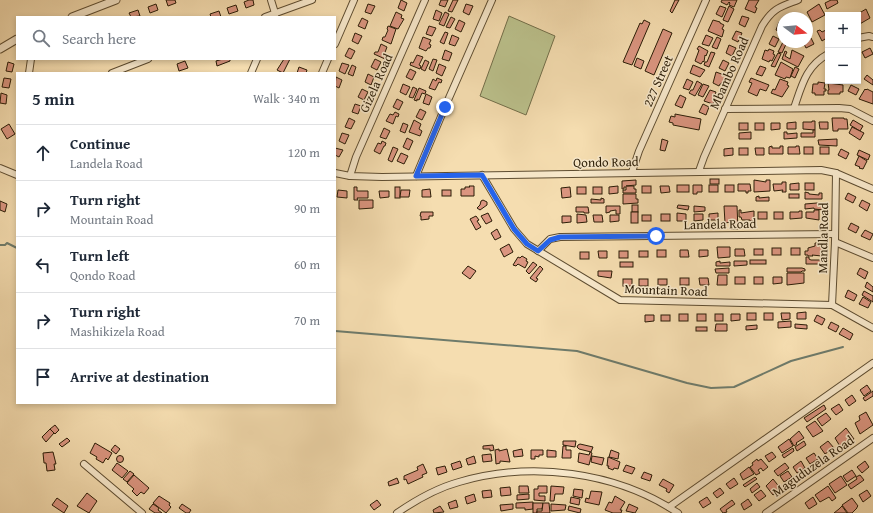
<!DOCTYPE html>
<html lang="en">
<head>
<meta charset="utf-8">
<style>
  :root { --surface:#fff; --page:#f2f2f3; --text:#1f2937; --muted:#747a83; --line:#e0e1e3 }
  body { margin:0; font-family:"Gentium Book Plus",serif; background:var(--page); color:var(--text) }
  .controls { position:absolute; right:12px; top:12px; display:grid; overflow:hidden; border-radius:0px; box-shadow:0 2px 6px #0003 }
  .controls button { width:36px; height:36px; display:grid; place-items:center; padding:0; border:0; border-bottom:1px solid var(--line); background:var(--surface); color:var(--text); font:20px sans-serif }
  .compass { position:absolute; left:777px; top:12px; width:36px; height:36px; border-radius:50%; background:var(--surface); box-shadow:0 2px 6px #0003; rotate:106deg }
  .stop { position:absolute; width:12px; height:12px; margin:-9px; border:3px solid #2563eb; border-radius:50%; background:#fff }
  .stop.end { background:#2563eb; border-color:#fff; box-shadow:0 1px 4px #0008 }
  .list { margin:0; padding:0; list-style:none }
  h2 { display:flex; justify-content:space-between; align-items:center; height:52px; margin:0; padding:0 16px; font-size:17px }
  h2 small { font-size:13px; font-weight:400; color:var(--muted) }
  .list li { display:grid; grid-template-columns:26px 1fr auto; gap:12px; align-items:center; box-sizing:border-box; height:56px; padding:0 16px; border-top:1px solid var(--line) }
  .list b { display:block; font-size:15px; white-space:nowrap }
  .list p { margin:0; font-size:13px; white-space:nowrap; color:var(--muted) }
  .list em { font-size:13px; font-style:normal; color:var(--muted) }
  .icon { flex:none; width:22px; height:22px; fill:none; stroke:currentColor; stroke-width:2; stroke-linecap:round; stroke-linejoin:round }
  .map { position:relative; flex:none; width:873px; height:513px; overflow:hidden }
  .search { position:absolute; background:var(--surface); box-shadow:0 2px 6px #0003; left:16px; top:16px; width:320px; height:44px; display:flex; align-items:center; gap:10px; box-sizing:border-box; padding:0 14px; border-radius:0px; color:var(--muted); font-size:15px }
  .panel { position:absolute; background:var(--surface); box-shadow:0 2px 6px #0003; left:16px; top:72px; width:320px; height:332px; border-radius:0px }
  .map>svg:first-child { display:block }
  .green { fill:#bbc18c; stroke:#726e49 }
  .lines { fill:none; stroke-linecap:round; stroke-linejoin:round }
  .stream { stroke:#6e7b6b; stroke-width:2 }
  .building { fill:#db9580; stroke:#2a1c06 }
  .minor-casing { stroke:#5d4c30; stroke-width:8 }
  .tertiary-casing { stroke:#5d4c30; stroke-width:9 }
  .minor { stroke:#f8e9cc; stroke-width:6 }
  .tertiary { stroke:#f8e9cc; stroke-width:7 }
  .route { stroke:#2563eb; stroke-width:5 }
  .labels { text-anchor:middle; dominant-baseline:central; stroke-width:3; stroke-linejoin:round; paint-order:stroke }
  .street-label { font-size:13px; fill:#2a1c06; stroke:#f8e9cc }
</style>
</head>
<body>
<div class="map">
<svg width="873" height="513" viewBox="0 0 873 513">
  <rect width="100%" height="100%" fill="#f5ddb0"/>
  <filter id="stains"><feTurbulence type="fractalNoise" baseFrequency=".005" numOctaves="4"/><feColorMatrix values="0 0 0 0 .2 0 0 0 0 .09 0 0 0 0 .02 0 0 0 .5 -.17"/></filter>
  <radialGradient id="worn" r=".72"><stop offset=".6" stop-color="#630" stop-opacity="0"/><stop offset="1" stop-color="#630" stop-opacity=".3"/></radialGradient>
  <path class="green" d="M 509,16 L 555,36 L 526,115 L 480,96 Z"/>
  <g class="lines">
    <g class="stream">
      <path d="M 0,245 L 5,245 L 7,243 L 17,248"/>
      <path d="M 335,331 L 577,351 L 687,383 L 711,388 L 734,387 L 791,361 L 843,347"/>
    </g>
  </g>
  <g class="building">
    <path d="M 166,0 L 175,0 L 176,3 L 168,6 Z"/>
    <path d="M 249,0 L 253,0 L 254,5 L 246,8 L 244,2 Z"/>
    <path d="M 401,0 L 407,3 L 404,11 L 398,8 Z"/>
    <path d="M 441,0 L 448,0 L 445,7 L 439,5 Z"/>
    <path d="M 453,0 L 458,0 L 452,12 L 448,11 Z"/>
    <path d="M 675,0 L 679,0 L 672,13 L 670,11 Z"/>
    <path d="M 722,0 L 737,0 L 734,7 L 729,5 L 730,3 L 729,2 L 727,5 L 721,2 Z"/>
    <path d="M 749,0 L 759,0 L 755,7 L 757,8 L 755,13 L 745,9 Z"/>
    <path d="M 831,0 L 837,0 L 838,3 L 827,9 L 825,3 Z"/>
    <path d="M 156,4 L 158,10 L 150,13 L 148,7 Z"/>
    <path d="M 368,4 L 375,6 L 371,14 L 365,12 Z"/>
    <path d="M 466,4 L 473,6 L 469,15 L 463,12 Z"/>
    <path d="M 819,4 L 825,15 L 812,22 L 807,12 Z"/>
    <path d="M 236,5 L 238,11 L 229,14 L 227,8 Z"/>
    <path d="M 720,6 L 726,8 L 722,17 L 716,14 Z"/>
    <path d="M 729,6 L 734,9 L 728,22 L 723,20 Z"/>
    <path d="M 866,9 L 870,18 L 858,25 L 858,15 L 856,15 Z"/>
    <path d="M 138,10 L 140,16 L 131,17 L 129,13 Z"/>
    <path d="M 436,10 L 442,13 L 439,21 L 433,19 Z"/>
    <path d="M 219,11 L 221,17 L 211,17 L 210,14 Z"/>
    <path d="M 396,12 L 402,15 L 401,18 L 404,19 L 398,29 L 390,26 Z"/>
    <path d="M 445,12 L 449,14 L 444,26 L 439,24 Z"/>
    <path d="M 742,16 L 749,18 L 745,27 L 739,24 Z"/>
    <path d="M 451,17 L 455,19 L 450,28 L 446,27 Z"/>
    <path d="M 362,18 L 368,21 L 365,29 L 358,26 Z"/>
    <path d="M 459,20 L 465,23 L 461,32 L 455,29 Z"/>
    <path d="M 644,20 L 650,23 L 632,65 L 623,62 L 640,23 L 642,24 Z"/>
    <path d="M 713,20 L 720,22 L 720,23 L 724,25 L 722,29 L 724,30 L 722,37 L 708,31 Z"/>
    <path d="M 779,22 L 783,23 L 782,33 L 776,30 Z"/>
    <path d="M 388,26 L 396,29 L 391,44 L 382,40 L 383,37 L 385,37 L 388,30 L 387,29 Z"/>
    <path d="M 429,26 L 436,28 L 432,36 L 426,34 Z"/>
    <path d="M 663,29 L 672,33 L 654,75 L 645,71 Z"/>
    <path d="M 828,29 L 828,40 L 826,41 L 825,39 L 822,41 L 817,31 L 820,30 L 822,32 Z"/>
    <path d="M 736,31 L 742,33 L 738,42 L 732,39 Z"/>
    <path d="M 445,32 L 448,33 L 444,44 L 440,42 Z"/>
    <path d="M 355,33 L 362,36 L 358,44 L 352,41 Z"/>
    <path d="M 452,35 L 459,38 L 455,46 L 449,44 Z"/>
    <path d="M 706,35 L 713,38 L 709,46 L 702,44 Z"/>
    <path d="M 773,36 L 779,39 L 775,47 L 769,44 Z"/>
    <path d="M 423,37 L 431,40 L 429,44 L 431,45 L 430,48 L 428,48 L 426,51 L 419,48 Z"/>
    <path d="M 717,37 L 721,39 L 717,49 L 712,47 Z"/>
    <path d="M 811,38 L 814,44 L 806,48 L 803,42 L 807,42 L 807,40 Z"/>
    <path d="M 783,42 L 787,42 L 782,53 L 778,52 Z"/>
    <path d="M 381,44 L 387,47 L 384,55 L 386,56 L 385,59 L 374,54 L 375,52 L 378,52 Z"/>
    <path d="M 729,45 L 736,48 L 732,56 L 726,53 Z"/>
    <path d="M 699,46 L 708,51 L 706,56 L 705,55 L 704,62 L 703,61 L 701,64 L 695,61 L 698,53 L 699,50 L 697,49 Z"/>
    <path d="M 349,48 L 355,51 L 351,59 L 345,56 Z"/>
    <path d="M 870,48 L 873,54 L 865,58 L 862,52 Z"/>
    <path d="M 769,49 L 774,51 L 773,54 L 775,55 L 772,61 L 770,60 L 769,62 L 762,59 L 765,50 L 768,51 Z"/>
    <path d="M 445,50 L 452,53 L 449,61 L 442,59 Z"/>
    <path d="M 792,50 L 804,56 L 798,67 L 782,59 L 785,51 L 787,52 L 785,56 L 790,59 Z"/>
    <path d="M 711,52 L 715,53 L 709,67 L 704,65 L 705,62 L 707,62 Z"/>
    <path d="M 778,53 L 781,54 L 775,67 L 771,66 Z"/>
    <path d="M 417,55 L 423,57 L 419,65 L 421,66 L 420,69 L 410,65 L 411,62 L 413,63 Z"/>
    <path d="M 637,58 L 644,61 L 641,69 L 634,66 Z"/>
    <path d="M 223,59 L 230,59 L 230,61 L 217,66 L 216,61 Z"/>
    <path d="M 284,59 L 290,59 L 283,73 L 277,70 Z"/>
    <path d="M 375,59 L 381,62 L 377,70 L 371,67 Z"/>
    <path d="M 433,59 L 437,60 L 433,71 L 429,69 Z"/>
    <path d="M 425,60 L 429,62 L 425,71 L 421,69 Z"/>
    <path d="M 723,60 L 729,63 L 725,71 L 719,68 Z"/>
    <path d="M 185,61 L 188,68 L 179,71 L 177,64 Z"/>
    <path d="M 8,62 L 14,64 L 12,72 L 6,71 Z"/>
    <path d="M 781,62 L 793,69 L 790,78 L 786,77 L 785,79 L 775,75 Z"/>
    <path d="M 342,63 L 349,65 L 345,74 L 339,71 Z"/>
    <path d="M 439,64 L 446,67 L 442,76 L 436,73 Z"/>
    <path d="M 352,65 L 356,67 L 353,76 L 348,74 Z"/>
    <path d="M 693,65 L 705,70 L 700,77 L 690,73 Z"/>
    <path d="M 760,66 L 766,68 L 762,76 L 756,74 Z"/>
    <path d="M 299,67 L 307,70 L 306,73 L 297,73 Z"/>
    <path d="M 795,67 L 799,69 L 795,78 L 791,76 Z"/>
    <path d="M 410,69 L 416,72 L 412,80 L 406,77 Z"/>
    <path d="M 716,72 L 727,76 L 721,84 L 720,84 L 719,86 L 713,83 Z"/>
    <path d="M 368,74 L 374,77 L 371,85 L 365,82 Z"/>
    <path d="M 867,75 L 873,80 L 873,85 L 864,79 Z"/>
    <path d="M 336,77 L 342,80 L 339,88 L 335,86 Z"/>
    <path d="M 4,78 L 11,79 L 9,88 L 2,87 Z"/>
    <path d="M 437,78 L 442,80 L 441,83 L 439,82 L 435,90 L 429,88 L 433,79 L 436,81 Z"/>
    <path d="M 751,78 L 769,85 L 766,91 L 760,89 L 757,96 L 748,92 L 752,83 L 749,82 Z"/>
    <path d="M 687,79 L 693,82 L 689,90 L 683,88 Z"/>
    <path d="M 780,79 L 788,82 L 787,85 L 789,86 L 782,97 L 771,93 L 773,89 L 775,90 Z"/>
    <path d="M 697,81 L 702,84 L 695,96 L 689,93 L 691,90 L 693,90 Z"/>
    <path d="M 818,82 L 825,83 L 824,89 L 826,89 L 826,91 L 824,91 L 824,95 L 815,95 L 815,93 L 812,93 L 813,84 L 818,84 Z"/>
    <path d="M 828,83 L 843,85 L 843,92 L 840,92 L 840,94 L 828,94 L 828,90 L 829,90 Z"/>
    <path d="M 403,84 L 410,87 L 406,95 L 400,92 Z"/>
    <path d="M 703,84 L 709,86 L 703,97 L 698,95 Z"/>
    <path d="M 851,85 L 859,89 L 856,95 L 848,91 Z"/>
    <path d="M 413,87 L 417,89 L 413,98 L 409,97 Z"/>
    <path d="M 419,88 L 426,91 L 425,94 L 422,93 L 419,100 L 417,99 L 417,101 L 414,100 Z"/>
    <path d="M 362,89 L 368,92 L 364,100 L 358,97 Z"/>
    <path d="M 865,89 L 866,90 L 867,89 L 873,92 L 873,104 L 859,99 Z"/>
    <path d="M 710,90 L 716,92 L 714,97 L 716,97 L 713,104 L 704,101 Z"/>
    <path d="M 1,93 L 7,95 L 6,104 L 0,103 Z"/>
    <path d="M 426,94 L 432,97 L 429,105 L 423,103 Z"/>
    <path d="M 680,95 L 686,98 L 682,108 L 675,105 Z"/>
    <path d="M 397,99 L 403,102 L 399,110 L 393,107 Z"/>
    <path d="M 355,104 L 361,106 L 358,114 L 352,112 Z"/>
    <path d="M 703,104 L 709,107 L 706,115 L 699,112 Z"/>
    <path d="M 420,109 L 426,112 L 422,120 L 416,117 Z"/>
    <path d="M 395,112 L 399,114 L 398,117 L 396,116 L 393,124 L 386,121 L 390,114 L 393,115 Z"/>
    <path d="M 675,114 L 701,119 L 699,130 L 673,125 L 673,123 L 669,122 L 671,116 L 675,117 Z"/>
    <path d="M 349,118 L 355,121 L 351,129 L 345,127 Z"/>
    <path d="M 832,118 L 844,118 L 844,119 L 847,119 L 848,129 L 838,129 L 838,131 L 833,131 Z"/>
    <path d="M 414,120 L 421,124 L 419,129 L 422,131 L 420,136 L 409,132 Z"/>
    <path d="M 853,120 L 863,126 L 860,131 L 850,125 Z"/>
    <path d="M 812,121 L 815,121 L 815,130 L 803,129 L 803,122 L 812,122 Z"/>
    <path d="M 796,122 L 796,129 L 787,129 L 787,123 Z"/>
    <path d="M 819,122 L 828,122 L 828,129 L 820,129 Z"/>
    <path d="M 403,123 L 408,125 L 405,133 L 400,131 Z"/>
    <rect x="739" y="123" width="9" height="7"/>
    <rect x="755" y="123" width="9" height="7"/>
    <path d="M 771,123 L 780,123 L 780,129 L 771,130 Z"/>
    <path d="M 9,124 L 15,134 L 7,139 L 1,129 Z"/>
    <path d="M 852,127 L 864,133 L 860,140 L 849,133 Z"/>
    <path d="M 384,128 L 390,131 L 386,139 L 380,137 Z"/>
    <path d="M 813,130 L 815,130 L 815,137 L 801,137 L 801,133 L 813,133 Z"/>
    <path d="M 751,132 L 751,139 L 739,139 L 739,133 Z"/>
    <path d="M 784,132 L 787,132 L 787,134 L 797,133 L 797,138 L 784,139 Z"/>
    <path d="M 342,133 L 349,135 L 345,144 L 339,141 Z"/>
    <path d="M 407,138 L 413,141 L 409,150 L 403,147 Z"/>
    <path d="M 662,139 L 668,141 L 665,151 L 660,150 Z"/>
    <path d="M 837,139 L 837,146 L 819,145 L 818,140 Z"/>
    <path d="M 382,141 L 386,143 L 385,146 L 384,146 L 380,154 L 374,151 L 378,143 L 381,144 Z"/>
    <path d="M 772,146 L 772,148 L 780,148 L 780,146 L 783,146 L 783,154 L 769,154 L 769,147 Z"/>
    <path d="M 796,146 L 799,146 L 800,154 L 788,154 L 788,147 L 796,147 Z"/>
    <path d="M 393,147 L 398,149 L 392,162 L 388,160 Z"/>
    <rect x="804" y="147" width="9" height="7"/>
    <rect x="820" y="147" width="9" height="7"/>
    <path d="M 335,148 L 343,150 L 339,157 L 335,155 Z"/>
    <path d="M 733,148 L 733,155 L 724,156 L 724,149 Z"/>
    <rect x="739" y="148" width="9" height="7"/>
    <path d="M 755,148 L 764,148 L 764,155 L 756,155 Z"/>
    <path d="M 841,149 L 849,153 L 846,159 L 838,155 Z"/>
    <path d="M 859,150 L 870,155 L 868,160 L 857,155 Z"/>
    <path d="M 401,153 L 408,156 L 404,164 L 397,161 Z"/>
    <path d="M 859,156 L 867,161 L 863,169 L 859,168 L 860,167 L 855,165 Z"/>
    <rect x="710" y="179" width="9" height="5"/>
    <path d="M 636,180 L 636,185 L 626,186 L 634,186 L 634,189 L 636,189 L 636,193 L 623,193 L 623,190 L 626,190 L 626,187 L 624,187 L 624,189 L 622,189 L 622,181 Z"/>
    <path d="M 754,180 L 766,182 L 766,180 L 770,180 L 770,191 L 754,192 Z"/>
    <path d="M 782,182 L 786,182 L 786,192 L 782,192 L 783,190 L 774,191 L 773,184 L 782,184 Z"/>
    <path d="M 799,183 L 799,190 L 790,190 L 790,184 Z"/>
    <rect x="805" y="183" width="9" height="7"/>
    <path d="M 738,184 L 750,184 L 751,191 L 748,191 L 748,193 L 746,193 L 746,191 L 738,191 Z"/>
    <rect x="677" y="185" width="12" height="7"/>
    <path d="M 693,185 L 702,185 L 702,192 L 697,192 L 697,194 L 693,194 Z"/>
    <rect x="709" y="185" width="9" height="7"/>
    <rect x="725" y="185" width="9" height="7"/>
    <path d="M 469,186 L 474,186 L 474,196 L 461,196 L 461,189 L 465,189 L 465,187 L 470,187 Z"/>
    <path d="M 618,186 L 618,193 L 609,194 L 609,187 Z"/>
    <rect x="642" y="186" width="9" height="7"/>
    <path d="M 660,186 L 669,186 L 670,192 L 661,193 Z"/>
    <path d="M 354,187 L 357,187 L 357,191 L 368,191 L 368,198 L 357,198 L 358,200 L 354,200 Z"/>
    <rect x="395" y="187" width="5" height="11"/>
    <path d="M 570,187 L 571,197 L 562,198 L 561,188 Z"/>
    <rect x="577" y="187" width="9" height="7"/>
    <rect x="593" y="187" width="9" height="7"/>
    <path d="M 430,189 L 431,197 L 422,197 L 422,190 Z"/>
    <path d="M 338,190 L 347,191 L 347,198 L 337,197 Z"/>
    <path d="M 401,190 L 410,190 L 409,197 L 400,197 Z"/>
    <rect x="442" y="190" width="9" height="6"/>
    <path d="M 379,191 L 389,191 L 389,197 L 380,198 Z"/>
    <path d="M 805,192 L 809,193 L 809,194 L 819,195 L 819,193 L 822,193 L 822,199 L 805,199 Z"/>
    <path d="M 848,193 L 856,197 L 853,203 L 845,199 Z"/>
    <path d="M 623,194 L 636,194 L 636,199 L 638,199 L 638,203 L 623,204 Z"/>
    <rect x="789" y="194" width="10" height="4"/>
    <path d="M 759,196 L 759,198 L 769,197 L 769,201 L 756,201 L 756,197 Z"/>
    <path d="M 601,198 L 604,199 L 604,203 L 591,203 L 591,199 L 601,200 Z"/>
    <path d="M 359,200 L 373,200 L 373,208 L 359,209 Z"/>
    <path d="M 483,200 L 487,202 L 487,205 L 480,210 L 477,208 L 480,205 L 481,201 Z"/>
    <path d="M 862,200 L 870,204 L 867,211 L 859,206 Z"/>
    <path d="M 0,201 L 7,204 L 5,212 L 0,210 Z"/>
    <path d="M 817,203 L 824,203 L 824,210 L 814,209 L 814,208 L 805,209 L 805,204 Z"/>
    <rect x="632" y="205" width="6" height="7"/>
    <path d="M 678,205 L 689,206 L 688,210 L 677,208 Z"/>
    <path d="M 606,206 L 620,206 L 620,214 L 616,214 L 616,210 L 610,211 L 610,212 L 606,213 Z"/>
    <path d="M 694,206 L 705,207 L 705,211 L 694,212 Z"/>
    <path d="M 724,206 L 737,206 L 738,229 L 731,229 L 731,222 L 725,223 Z"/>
    <path d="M 576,207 L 588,207 L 589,213 L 584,213 L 584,212 L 576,212 Z"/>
    <path d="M 739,210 L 741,210 L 741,213 L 754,211 L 754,221 L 750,221 L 750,220 L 742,220 L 741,217 L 739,217 Z"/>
    <path d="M 814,210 L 819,210 L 819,220 L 806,218 L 806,212 L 814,212 Z"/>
    <path d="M 799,211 L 802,211 L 802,218 L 790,219 L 790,212 L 799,212 Z"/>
    <path d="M 421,212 L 433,212 L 433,216 L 429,216 L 429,219 L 421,220 L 421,216 L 420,216 Z"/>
    <rect x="631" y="212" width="7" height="11"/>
    <rect x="758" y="212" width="9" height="7"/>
    <rect x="774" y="212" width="9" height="7"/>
    <path d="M 488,213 L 492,221 L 486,224 L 481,216 Z"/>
    <path d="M 677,213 L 686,214 L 686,221 L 677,221 Z"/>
    <path d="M 718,213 L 718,220 L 709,220 L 709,214 Z"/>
    <path d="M 577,214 L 586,215 L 587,222 L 577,223 Z"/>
    <rect x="661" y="214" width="9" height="7"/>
    <path d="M 694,214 L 703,214 L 703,220 L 694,221 Z"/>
    <path d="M 593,215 L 602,215 L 603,222 L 594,222 Z"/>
    <path d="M 610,215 L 619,215 L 619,221 L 610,222 Z"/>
    <rect x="642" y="215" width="9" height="6"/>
    <path d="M 476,216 L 479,220 L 477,221 L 481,227 L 476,230 L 470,219 Z"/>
    <path d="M 562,216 L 571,216 L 571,222 L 562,223 Z"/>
    <path d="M 851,223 L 859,227 L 856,233 L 848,229 Z"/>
    <path d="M 497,229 L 501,237 L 495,240 L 491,233 Z"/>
    <path d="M 865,230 L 873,234 L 870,240 L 861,236 Z"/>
    <path d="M 815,243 L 822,243 L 822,256 L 812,255 L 813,256 L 808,256 L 808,255 L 805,255 L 805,251 L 808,251 L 808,248 L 815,246 Z"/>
    <path d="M 509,244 L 513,252 L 504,257 L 500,249 Z"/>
    <path d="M 717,247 L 730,247 L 730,257 L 718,258 Z"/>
    <rect x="772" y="248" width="9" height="7"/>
    <rect x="791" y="248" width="9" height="7"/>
    <path d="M 735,249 L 744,249 L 745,256 L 735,256 Z"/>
    <rect x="754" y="249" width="9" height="6"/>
    <rect x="657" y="250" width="9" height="7"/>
    <path d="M 680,250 L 688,250 L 689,257 L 680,257 Z"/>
    <path d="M 699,250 L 708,250 L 708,256 L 699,257 Z"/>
    <path d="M 598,251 L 607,251 L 607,258 L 599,258 Z"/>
    <rect x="619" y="251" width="9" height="7"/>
    <rect x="639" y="251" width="9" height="6"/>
    <rect x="580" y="252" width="9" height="7"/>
    <path d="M 522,256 L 527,259 L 526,261 L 528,262 L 525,268 L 518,264 L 516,266 L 513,265 L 518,257 L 520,258 Z"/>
    <path d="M 806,257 L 809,257 L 809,259 L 811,260 L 821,260 L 821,257 L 825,257 L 825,264 L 806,264 Z"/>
    <rect x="750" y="260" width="16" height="4"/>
    <path d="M 720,261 L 720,263 L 730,262 L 730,266 L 716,266 L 716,262 Z"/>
    <path d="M 734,261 L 747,261 L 747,265 L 734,266 Z"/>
    <path d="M 533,262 L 537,265 L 529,274 L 526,271 Z"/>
    <rect x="620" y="262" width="13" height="5"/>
    <path d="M 468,266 L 476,271 L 470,279 L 462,273 Z"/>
    <path d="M 540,266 L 543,269 L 536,278 L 538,279 L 536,282 L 530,278 Z"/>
    <path d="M 729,268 L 729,273 L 716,273 L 715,269 Z"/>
    <path d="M 787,268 L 802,268 L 805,269 L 805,271 L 802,271 L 801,272 L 787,272 Z"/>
    <path d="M 860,268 L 868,272 L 865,279 L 857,274 Z"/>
    <path d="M 598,271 L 612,271 L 611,278 L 598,276 Z"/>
    <path d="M 787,273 L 804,273 L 804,283 L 787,285 Z"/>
    <path d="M 718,275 L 727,275 L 727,285 L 717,285 Z"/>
    <rect x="735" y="277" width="10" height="7"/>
    <rect x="754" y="277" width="9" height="7"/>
    <path d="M 773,277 L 782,277 L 782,283 L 773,284 Z"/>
    <rect x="680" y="278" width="9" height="7"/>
    <path d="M 699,278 L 708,278 L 709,285 L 700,285 Z"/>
    <rect x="623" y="279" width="9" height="7"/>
    <rect x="639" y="279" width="9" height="7"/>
    <rect x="658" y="279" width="9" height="6"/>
    <path d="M 867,282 L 873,287 L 873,292 L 865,287 Z"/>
    <path d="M 848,290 L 857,295 L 854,301 L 845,297 Z"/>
    <path d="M 864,291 L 873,296 L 873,302 L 862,295 Z"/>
    <path d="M 863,297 L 871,302 L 868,308 L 859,304 Z"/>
    <path d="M 806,312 L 806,319 L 797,319 L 797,313 Z"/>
    <rect x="747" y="313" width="9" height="7"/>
    <rect x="764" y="313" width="9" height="7"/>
    <path d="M 781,313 L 790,313 L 790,319 L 782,320 Z"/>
    <rect x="679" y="314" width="9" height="7"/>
    <rect x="697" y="314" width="9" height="7"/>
    <rect x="715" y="314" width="8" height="7"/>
    <path d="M 731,314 L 740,314 L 740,320 L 731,321 Z"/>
    <path d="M 645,315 L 654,315 L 654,321 L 645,322 Z"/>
    <rect x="661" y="315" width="9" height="6"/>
    <path d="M 817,315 L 825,319 L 822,325 L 814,321 Z"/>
    <path d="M 791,321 L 791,327 L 778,328 L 778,322 Z"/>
    <path d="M 831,322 L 839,326 L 836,332 L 828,328 Z"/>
    <path d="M 716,324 L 727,324 L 727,331 L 715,331 Z"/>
    <path d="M 795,324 L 807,325 L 807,329 L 795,328 Z"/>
    <path d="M 757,325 L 757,329 L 746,330 L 746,326 Z"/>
    <rect x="696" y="327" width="11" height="4"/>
    <path d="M 843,328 L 853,334 L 850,340 L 839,334 Z"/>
    <path d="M 867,385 L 871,391 L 864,396 L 860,390 Z"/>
    <path d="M 873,391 L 873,396 L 865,401 L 863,398 Z"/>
    <path d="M 852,395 L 856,401 L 849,406 L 845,400 Z"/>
    <path d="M 839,404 L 843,410 L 836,415 L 831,409 Z"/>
    <path d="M 824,405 L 826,409 L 807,422 L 804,418 Z"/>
    <path d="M 866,412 L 873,425 L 860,434 L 855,423 L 860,420 L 859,416 Z"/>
    <path d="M 826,413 L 831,419 L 822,426 L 817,419 Z"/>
    <path d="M 815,421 L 823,431 L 813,437 L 806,427 Z"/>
    <path d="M 55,425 L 59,430 L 55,434 L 50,429 Z"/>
    <path d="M 846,428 L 854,439 L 841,448 L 835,438 Z"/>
    <path d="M 50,429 L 54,433 L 46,442 L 42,437 Z"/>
    <path d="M 799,431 L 804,438 L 796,443 L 797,444 L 794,446 L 790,439 Z"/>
    <path d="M 67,438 L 70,441 L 62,447 L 59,444 Z"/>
    <path d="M 789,439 L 793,446 L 782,453 L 778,447 Z"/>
    <path d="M 563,441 L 576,441 L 575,447 L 563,445 Z"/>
    <path d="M 804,441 L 806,445 L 797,451 L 795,447 Z"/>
    <path d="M 828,441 L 834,448 L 825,454 L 820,447 Z"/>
    <path d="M 95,443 L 112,453 L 108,460 L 106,458 L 103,463 L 96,459 L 97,457 L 90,453 Z"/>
    <path d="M 580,444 L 593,447 L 591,452 L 579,449 L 577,447 L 578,445 Z"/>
    <path d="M 115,445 L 120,449 L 116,454 L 111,450 Z"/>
    <path d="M 493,445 L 494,450 L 490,451 L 490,449 L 483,449 L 483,446 Z"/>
    <path d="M 563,446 L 566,446 L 566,450 L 571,450 L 571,458 L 562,458 Z"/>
    <path d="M 793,448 L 794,451 L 784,458 L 782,455 Z"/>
    <path d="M 499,449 L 499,451 L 507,449 L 510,462 L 500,461 L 500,463 L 496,464 L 495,450 Z"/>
    <path d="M 522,449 L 523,456 L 514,457 L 513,451 Z"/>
    <path d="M 531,450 L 543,450 L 543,455 L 539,455 L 539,457 L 535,456 L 535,459 L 531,459 Z"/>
    <path d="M 547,450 L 556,451 L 556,457 L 547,457 Z"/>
    <path d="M 611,450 L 619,453 L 618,459 L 609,457 Z"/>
    <path d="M 53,452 L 56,464 L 54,464 L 55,470 L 47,471 L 46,463 L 44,463 L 43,453 Z"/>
    <path d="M 590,452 L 592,453 L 589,465 L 578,462 L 579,453 L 589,455 Z"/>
    <path d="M 772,452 L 776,457 L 769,462 L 765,456 Z"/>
    <path d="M 814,453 L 818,459 L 810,464 L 806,458 Z"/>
    <path d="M 491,454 L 492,461 L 483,462 L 482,455 Z"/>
    <circle cx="120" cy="459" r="3.5"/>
    <path d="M 474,456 L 476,463 L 468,465 L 466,459 Z"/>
    <path d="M 592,456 L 604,458 L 602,465 L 591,462 Z"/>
    <path d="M 608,457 L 620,462 L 618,469 L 614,468 L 613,470 L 608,468 L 609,466 L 607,466 Z"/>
    <path d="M 757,459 L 758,461 L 761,459 L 768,467 L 763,471 L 761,468 L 758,470 L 760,473 L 756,475 L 750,467 L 753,465 L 752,463 Z"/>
    <path d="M 460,461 L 462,467 L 453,470 L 451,464 Z"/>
    <path d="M 801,461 L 805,468 L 797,473 L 793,467 Z"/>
    <path d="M 865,461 L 869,467 L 862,473 L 857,467 Z"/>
    <path d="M 117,463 L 128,471 L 122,478 L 112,470 Z"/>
    <path d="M 785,463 L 789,468 L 778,476 L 774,471 Z"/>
    <path d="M 423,464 L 427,473 L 422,475 L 423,477 L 408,484 L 406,479 L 404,480 L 404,476 L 418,470 L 417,467 Z"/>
    <path d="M 626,465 L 635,468 L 632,474 L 623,471 Z"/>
    <path d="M 445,466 L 447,472 L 438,475 L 436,468 Z"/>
    <path d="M 749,467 L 754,474 L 743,480 L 740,474 Z"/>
    <path d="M 852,470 L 856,476 L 847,482 L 843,476 Z"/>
    <path d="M 130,471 L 134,474 L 127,482 L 123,479 Z"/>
    <path d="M 788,471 L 792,477 L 784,482 L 780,476 Z"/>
    <path d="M 644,472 L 652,475 L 650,481 L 641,478 Z"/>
    <path d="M 134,475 L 149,488 L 144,494 L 141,492 L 137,496 L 132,491 L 134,489 L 127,483 Z"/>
    <path d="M 860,475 L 864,480 L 851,489 L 848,485 L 857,479 L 856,477 Z"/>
    <path d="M 841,476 L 847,485 L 835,493 L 829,484 Z"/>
    <path d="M 755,477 L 757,479 L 745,487 L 743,485 Z"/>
    <path d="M 397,478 L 399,483 L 389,486 L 388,482 Z"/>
    <path d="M 734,478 L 738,484 L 730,489 L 726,484 Z"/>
    <path d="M 663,479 L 674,485 L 669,493 L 666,491 L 667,489 L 659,485 Z"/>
    <path d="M 773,479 L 781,489 L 773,495 L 766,486 Z"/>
    <path d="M 757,483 L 760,487 L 752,493 L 750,489 Z"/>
    <path d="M 519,486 L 528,486 L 529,493 L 519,493 Z"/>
    <path d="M 538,486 L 547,486 L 547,493 L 539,493 L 539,496 L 545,496 L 545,501 L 534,500 L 534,489 L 538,489 Z"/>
    <path d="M 551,486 L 564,487 L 563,494 L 555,494 L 554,501 L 550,501 Z"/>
    <path d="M 828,486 L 836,498 L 832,501 L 829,497 L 820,502 L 815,495 Z"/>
    <path d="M 510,487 L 511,495 L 501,496 L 500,488 Z"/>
    <path d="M 720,488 L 724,493 L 717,498 L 713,493 Z"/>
    <path d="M 574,489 L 583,490 L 582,498 L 573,496 Z"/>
    <path d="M 491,490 L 492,497 L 483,498 L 482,491 Z"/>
    <path d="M 761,490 L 766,496 L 759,501 L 754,495 Z"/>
    <path d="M 867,490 L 871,496 L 863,502 L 859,495 Z"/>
    <path d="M 591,491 L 602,492 L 599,505 L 585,502 L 586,498 L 589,499 Z"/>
    <path d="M 87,493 L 97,501 L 89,513 L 77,506 Z"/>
    <path d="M 474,494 L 476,501 L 467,504 L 465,497 Z"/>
    <path d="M 529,494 L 529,499 L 517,500 L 517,495 Z"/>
    <path d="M 159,496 L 170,503 L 169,505 L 171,507 L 166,513 L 153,503 Z"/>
    <path d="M 615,496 L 625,502 L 620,510 L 622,510 L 621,513 L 613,513 L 605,510 L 609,502 L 612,503 Z"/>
    <path d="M 571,497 L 580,499 L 579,505 L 570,503 Z"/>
    <path d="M 707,497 L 711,503 L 703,508 L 699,502 Z"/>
    <path d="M 813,497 L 817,504 L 809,509 L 805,503 Z"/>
    <path d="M 57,498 L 68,506 L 64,513 L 52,505 Z"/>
    <path d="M 852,498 L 858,506 L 857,507 L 857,508 L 852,513 L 848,513 L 842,505 Z"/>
    <path d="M 748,499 L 752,505 L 744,510 L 741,504 Z"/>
    <path d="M 377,500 L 381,505 L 374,510 L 370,505 Z"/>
    <path d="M 456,500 L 458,507 L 450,509 L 448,503 Z"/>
    <path d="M 732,500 L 735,504 L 726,510 L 727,512 L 723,513 L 720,509 Z"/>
    <path d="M 533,502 L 533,509 L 525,510 L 525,508 L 516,508 L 516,503 Z"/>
    <path d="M 533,503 L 543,503 L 542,509 L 537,509 L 537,513 L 533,513 Z"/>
    <path d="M 543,503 L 549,503 L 550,513 L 537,513 L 537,511 L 542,511 Z"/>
    <path d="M 153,504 L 159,508 L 158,510 L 162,513 L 155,513 L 149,509 Z"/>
    <path d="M 182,504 L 191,510 L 189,513 L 186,513 L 179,508 Z"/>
    <path d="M 513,504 L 513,509 L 501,511 L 500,505 Z"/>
    <path d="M 551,504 L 566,505 L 565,510 L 551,511 Z"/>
    <path d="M 629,504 L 638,508 L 635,513 L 626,511 Z"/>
    <path d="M 440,506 L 444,512 L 434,513 L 433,510 Z"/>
    <path d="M 569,506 L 581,509 L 580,513 L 568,510 Z"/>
    <path d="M 842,506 L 847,513 L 834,513 L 839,509 Z"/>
  </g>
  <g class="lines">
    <defs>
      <g id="minor">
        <path d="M 271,0 L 275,13 L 275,15"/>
        <path d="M 265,17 L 312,0"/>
        <path d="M 858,38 L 869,36 L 873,37"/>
        <path d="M 335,44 L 354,0"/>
        <path d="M 29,73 L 31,59"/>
        <path d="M 112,73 L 148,59"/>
        <path d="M 251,73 L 257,59"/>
        <path d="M 322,73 L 328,59"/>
        <path d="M 794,108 C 802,85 806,66 828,54"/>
        <path d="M 725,109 L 839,108 L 850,109 L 873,121"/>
        <path d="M 0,168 L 17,175"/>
        <path d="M 699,171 L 704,157 L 762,26 C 773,8 780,7 798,0"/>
        <path d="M 632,172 L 639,151 L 706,0"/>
        <path d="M 335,173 L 350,176 L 382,177 L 821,170 L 836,173 L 873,189"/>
        <path d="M 482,175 L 514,229 L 527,244 L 620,300 L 832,305 L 873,328"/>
        <path d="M 350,176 L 356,157 L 425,0"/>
        <path d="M 416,176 L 445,107 L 492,0"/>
        <path d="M 835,242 L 873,258"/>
        <path d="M 538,251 L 550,239 L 560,237 L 835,234"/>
        <path d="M 832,305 L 835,242 L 836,173"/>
        <path d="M 84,464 L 142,513"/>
        <path d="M 669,507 L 873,363"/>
        <path d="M 397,513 C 416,500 437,488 459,482 C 531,461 615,471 678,513"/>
        <path d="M 766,513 L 873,438"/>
      </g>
      <g id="tertiary">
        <path d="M 72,17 L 116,0"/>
        <path d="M 0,49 L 17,39"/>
      </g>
    </defs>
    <use href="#minor" class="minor-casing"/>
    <use href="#tertiary" class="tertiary-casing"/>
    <use href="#minor" class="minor"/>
    <use href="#tertiary" class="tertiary"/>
  </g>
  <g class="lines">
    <path class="route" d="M 445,107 L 416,176 L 482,175 L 514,229 L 527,244 L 538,251 L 550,240 L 560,237 L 656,236"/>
  </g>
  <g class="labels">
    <g class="street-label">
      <text transform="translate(729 73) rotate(-66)">Mbambo Road</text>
      <text transform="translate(658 81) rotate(-66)">227 Street</text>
      <text transform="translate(376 83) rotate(-66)">Gizela Road</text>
      <text transform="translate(606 162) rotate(-1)">Qondo Road</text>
      <text transform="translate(720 224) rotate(-1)">Landela Road</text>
      <text transform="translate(823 238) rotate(-89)">Mandla Road</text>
      <text transform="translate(666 290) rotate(2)">Mountain Road</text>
      <text transform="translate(813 466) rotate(-35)">Maguduzela Road</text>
    </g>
  </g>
  <rect width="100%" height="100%" filter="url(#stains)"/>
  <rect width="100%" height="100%" fill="url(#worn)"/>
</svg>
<div class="controls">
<button>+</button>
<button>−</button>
</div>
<svg class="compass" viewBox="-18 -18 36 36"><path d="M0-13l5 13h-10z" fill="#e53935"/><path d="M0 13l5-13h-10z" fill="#747a83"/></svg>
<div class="stop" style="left:656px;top:236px"></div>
<div class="stop end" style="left:445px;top:107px"></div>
<div class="search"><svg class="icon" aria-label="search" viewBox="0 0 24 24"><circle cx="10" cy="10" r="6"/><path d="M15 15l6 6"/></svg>Search here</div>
<section class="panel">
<h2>5 min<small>Walk · 340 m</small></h2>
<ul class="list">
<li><svg class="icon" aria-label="ahead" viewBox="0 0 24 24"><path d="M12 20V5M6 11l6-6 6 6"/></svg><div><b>Continue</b><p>Landela Road</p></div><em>120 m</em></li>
<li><svg class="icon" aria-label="right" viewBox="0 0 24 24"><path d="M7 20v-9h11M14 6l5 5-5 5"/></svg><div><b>Turn right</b><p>Mountain Road</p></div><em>90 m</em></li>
<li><svg class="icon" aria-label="left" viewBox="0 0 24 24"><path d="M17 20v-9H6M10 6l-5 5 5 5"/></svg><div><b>Turn left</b><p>Qondo Road</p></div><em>60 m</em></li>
<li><svg class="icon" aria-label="right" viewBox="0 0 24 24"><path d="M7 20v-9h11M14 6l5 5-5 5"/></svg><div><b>Turn right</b><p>Mashikizela Road</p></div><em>70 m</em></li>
<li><svg class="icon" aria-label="arrive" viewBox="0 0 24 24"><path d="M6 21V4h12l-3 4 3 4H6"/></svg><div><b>Arrive at destination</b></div></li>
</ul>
</section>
</div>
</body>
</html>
